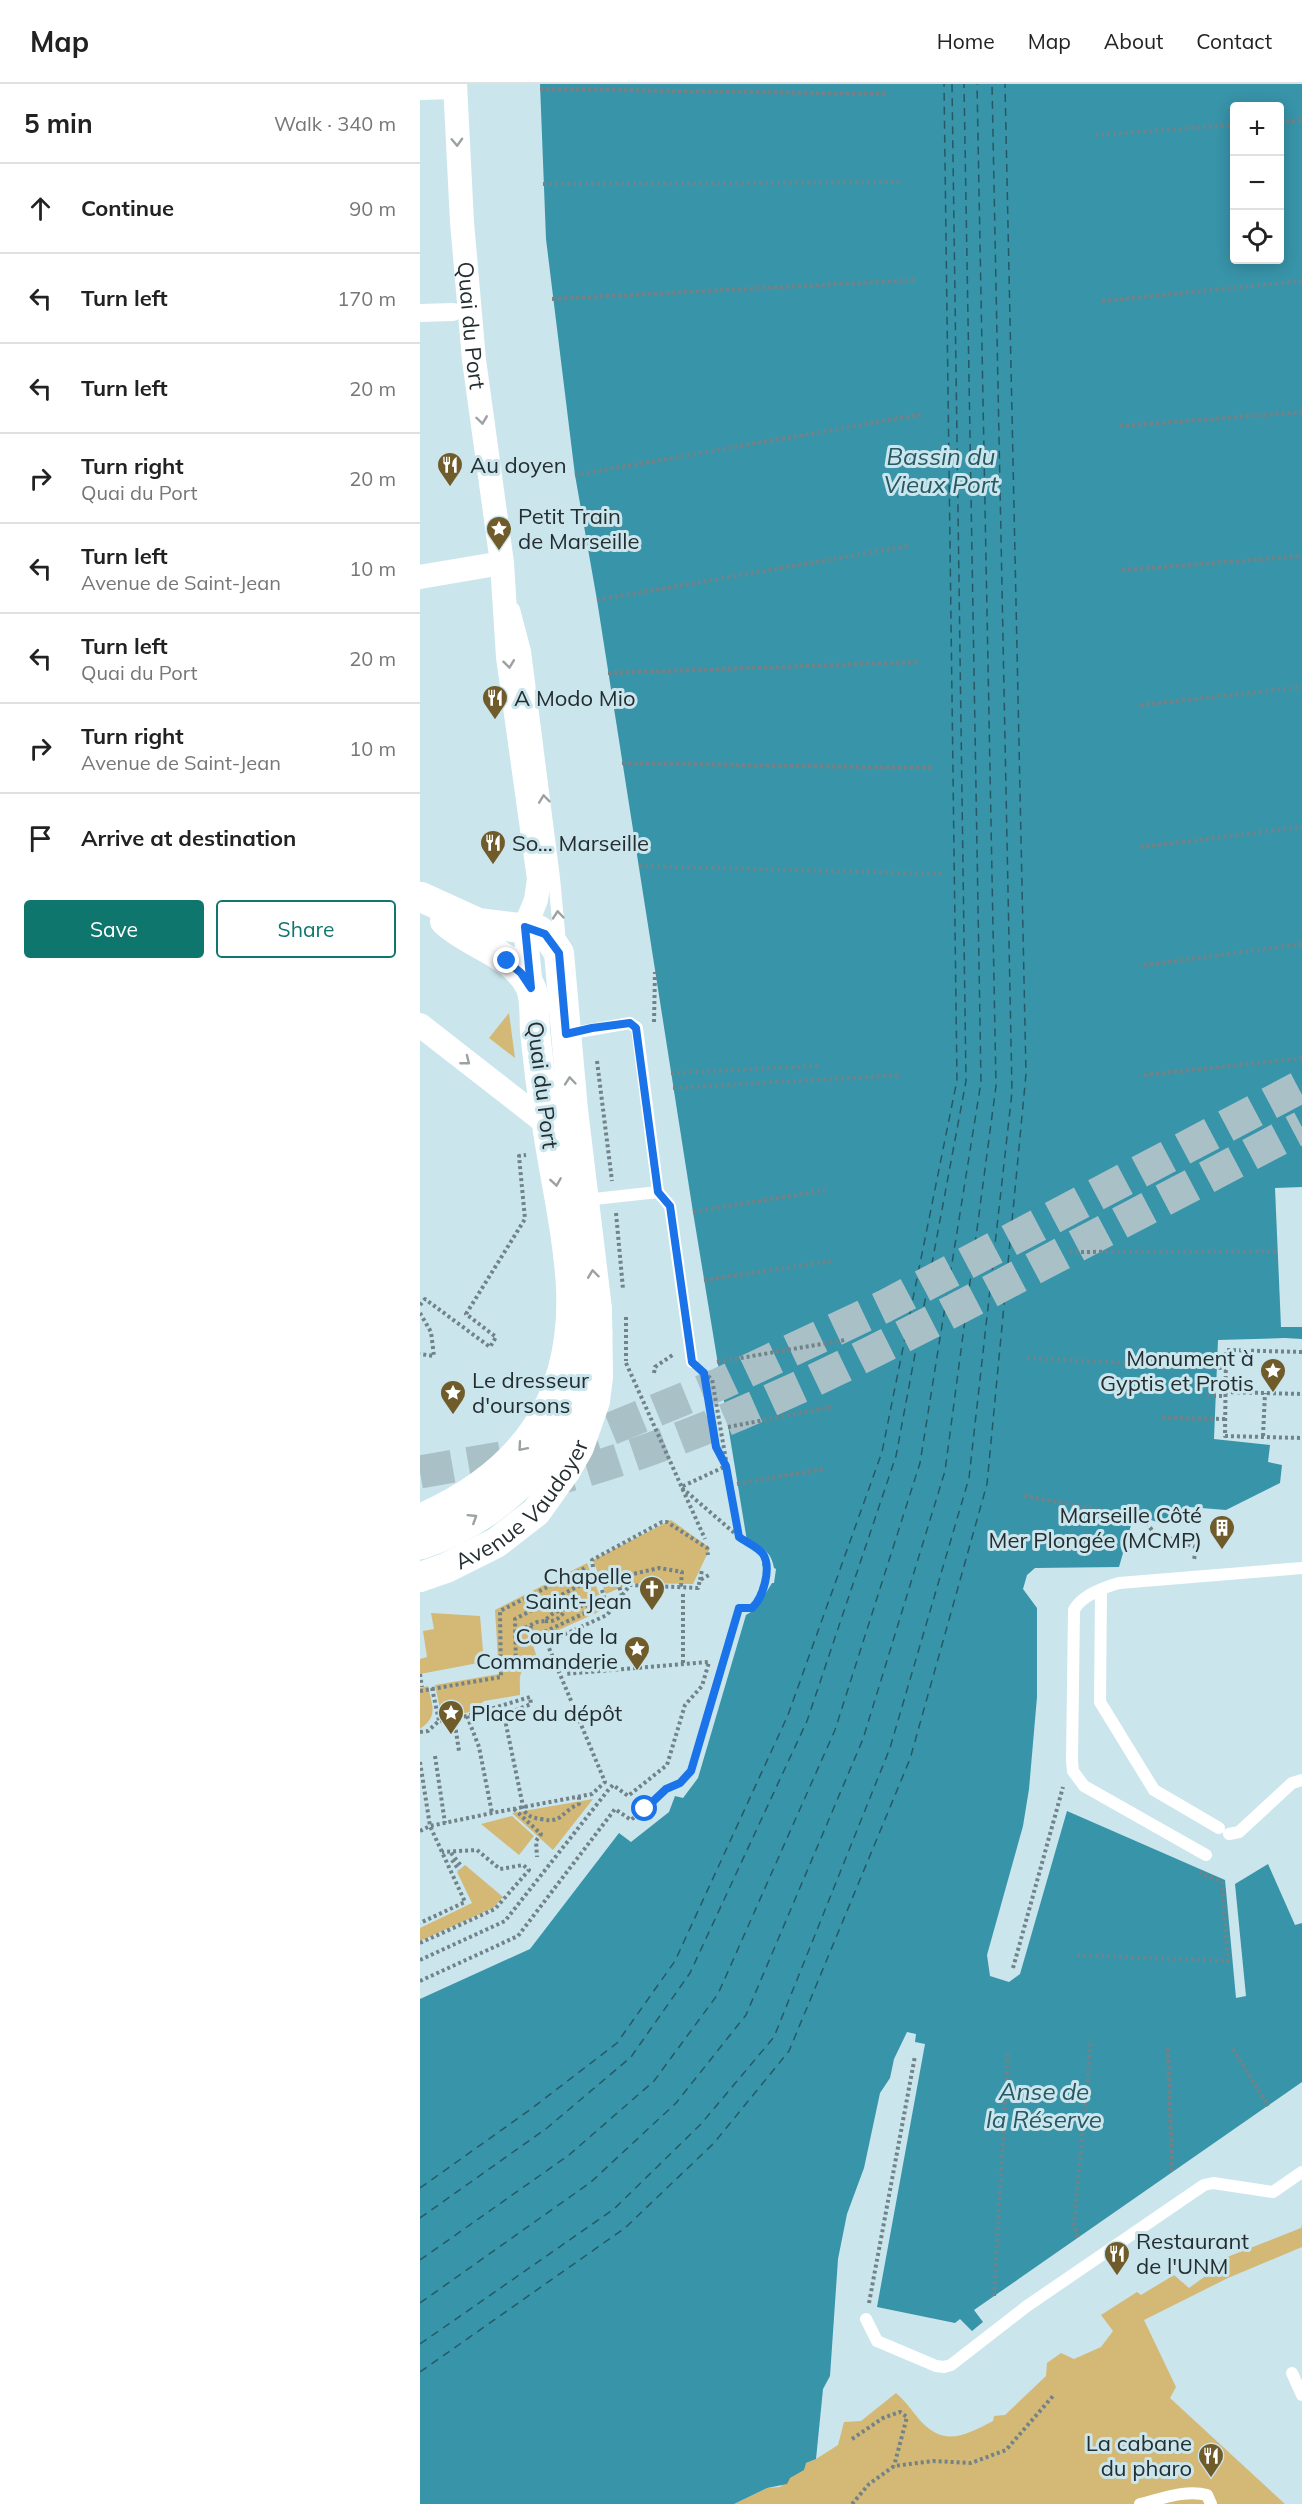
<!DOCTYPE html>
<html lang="en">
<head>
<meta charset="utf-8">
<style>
  :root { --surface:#fff; --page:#f2f2f2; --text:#222; --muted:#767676; --line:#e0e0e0; --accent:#0f766e }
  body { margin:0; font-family:Mulish,sans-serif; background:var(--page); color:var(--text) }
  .controls { position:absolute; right:18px; top:18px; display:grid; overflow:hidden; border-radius:6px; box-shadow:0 3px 15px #0003 }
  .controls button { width:54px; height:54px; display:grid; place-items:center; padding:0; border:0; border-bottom:2px solid var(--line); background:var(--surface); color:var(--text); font:30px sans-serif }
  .stop { position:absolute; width:18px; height:18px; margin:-14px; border:4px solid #1a73e8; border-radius:50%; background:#fff }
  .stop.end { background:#1a73e8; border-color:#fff; box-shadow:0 2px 6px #0008 }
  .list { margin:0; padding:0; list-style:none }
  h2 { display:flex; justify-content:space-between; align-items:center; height:78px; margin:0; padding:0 24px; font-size:26px }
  h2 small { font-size:20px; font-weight:400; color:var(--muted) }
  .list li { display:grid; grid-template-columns:39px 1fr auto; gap:18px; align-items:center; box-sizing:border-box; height:90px; padding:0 24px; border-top:2px solid var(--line) }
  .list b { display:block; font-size:22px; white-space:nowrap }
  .list p { margin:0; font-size:20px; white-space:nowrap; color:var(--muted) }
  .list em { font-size:20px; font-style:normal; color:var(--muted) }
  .actions { display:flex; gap:12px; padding:18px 24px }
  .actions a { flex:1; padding:14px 0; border:2px solid var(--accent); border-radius:6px; text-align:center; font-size:21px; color:var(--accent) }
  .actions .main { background:var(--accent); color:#fff }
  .icon { flex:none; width:33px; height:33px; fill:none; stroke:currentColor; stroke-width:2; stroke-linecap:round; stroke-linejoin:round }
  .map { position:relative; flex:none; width:882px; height:2420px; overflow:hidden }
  header { display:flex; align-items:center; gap:36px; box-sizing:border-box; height:84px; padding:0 30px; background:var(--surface); border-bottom:2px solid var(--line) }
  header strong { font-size:28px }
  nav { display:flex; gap:33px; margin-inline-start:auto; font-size:21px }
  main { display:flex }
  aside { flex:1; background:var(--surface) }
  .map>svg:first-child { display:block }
  .green { fill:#d4b876 }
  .water { fill:#3894a9; fill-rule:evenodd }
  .pier { fill:#cae5ec }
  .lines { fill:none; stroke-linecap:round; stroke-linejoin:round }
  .ferry { stroke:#265965; stroke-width:1.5; stroke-dasharray:8 6; stroke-linecap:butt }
  .trunk-tunnel { stroke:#a9c0c7; stroke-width:33; stroke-dasharray:33 16; stroke-linecap:butt }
  .path { stroke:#718388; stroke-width:4; stroke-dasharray:3 3; stroke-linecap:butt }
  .service { stroke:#fff; stroke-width:12 }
  .pedestrian { stroke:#fff; stroke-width:18 }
  .minor { stroke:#fff; stroke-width:24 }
  .tertiary { stroke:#fff; stroke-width:30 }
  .trunk { stroke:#fff; stroke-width:33 }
  .oneway { stroke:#9ca1a2 }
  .route { stroke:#1a73e8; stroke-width:8 }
  .labels { text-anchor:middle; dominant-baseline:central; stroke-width:6; stroke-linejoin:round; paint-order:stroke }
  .street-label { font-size:22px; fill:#242e31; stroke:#cae5ec }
  .poi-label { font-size:22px; fill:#242e31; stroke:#cae5ec; text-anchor:start }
  .water-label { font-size:24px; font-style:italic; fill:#265965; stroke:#cae5ec }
</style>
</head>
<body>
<header>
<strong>Map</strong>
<nav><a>Home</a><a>Map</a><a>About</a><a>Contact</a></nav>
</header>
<main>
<aside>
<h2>5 min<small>Walk · 340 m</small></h2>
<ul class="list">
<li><svg class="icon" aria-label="ahead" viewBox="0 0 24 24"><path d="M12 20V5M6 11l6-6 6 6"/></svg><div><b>Continue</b></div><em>90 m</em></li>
<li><svg class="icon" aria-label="left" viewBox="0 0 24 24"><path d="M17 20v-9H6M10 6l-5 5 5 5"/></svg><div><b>Turn left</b></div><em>170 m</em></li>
<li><svg class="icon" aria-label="left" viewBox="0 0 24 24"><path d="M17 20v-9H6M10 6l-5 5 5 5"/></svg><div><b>Turn left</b></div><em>20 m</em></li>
<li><svg class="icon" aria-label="right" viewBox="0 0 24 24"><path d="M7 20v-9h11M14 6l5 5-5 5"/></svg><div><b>Turn right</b><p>Quai du Port</p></div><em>20 m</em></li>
<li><svg class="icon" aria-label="left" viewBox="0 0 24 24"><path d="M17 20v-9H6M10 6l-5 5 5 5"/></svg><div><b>Turn left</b><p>Avenue de Saint-Jean</p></div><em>10 m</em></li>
<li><svg class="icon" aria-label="left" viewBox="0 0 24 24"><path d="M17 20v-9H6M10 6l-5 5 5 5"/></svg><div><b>Turn left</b><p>Quai du Port</p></div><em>20 m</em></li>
<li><svg class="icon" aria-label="right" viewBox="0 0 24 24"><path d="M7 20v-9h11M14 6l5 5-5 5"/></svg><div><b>Turn right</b><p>Avenue de Saint-Jean</p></div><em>10 m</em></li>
<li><svg class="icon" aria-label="arrive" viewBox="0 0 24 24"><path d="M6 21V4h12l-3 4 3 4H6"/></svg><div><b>Arrive at destination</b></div></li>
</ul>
<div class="actions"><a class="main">Save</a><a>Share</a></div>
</aside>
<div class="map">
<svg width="882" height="2420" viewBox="0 0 882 2420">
  <rect width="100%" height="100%" fill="#cae5ec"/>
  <g class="green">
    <path d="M 89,929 L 95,974 L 69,954 Z"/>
    <path d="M 251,1436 L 290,1464 L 273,1500 L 211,1499 L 186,1510 L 173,1476 Z"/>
    <path d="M 167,1479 L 185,1525 L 112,1558 L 118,1577 C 97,1587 100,1588 100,1611 L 64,1617 L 51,1628 L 25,1632 L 21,1629 L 15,1601 L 79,1590 L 75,1526 Z"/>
    <path d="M 11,1529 L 60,1532 L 63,1567 L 58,1579 L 0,1590 L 0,1575 L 7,1573 L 3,1547 L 14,1545 Z"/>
    <path d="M 8,1602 C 12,1622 19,1632 0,1645 L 0,1604 Z"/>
    <path d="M 173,1715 L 133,1766 L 92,1729 Z"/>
    <path d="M 92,1732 L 114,1752 L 99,1771 L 61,1740 Z"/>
    <path d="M 45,1781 L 83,1813 L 73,1824 L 0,1857 L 0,1844 L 52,1819 L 37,1788 Z"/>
    <path d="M 882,2141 L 882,2163 L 808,2194 L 724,2236 L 756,2303 L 750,2314 L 865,2420 L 314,2420 L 347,2404 L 360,2403 L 386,2379 L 396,2375 L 418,2361 L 424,2338 L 441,2337 L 476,2309 C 485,2317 491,2325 498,2334 C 523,2364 544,2352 573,2337 L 574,2332 L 585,2331 L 626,2292 L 627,2279 L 641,2269 L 654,2275 L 681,2263 L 693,2247 L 681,2231 L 717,2208 L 721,2211 L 754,2191 L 769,2204 L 791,2188 L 802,2175 L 881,2144 Z"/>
  </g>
  <path class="water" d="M 120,0 L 882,0 L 882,1255 L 865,1254 L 798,1256 L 794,1355 L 850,1361 L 848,1378 L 862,1381 L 860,1399 L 806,1426 L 769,1423 L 741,1439 L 714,1431 L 699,1483 L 615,1484 L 607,1491 L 603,1505 L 617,1524 L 617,1613 L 609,1705 L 603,1742 L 567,1871 L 570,1892 L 589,1898 L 600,1890 L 647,1727 L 805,1796 L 816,1914 L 826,1912 L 815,1800 L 848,1780 L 875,1841 L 882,1839 L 882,1998 L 554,2226 L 563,2238 L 552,2247 L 540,2235 L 535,2239 L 457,2223 L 505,1960 L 495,1958 L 496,1950 L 487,1948 L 474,1975 L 470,1994 L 460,2009 L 444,2084 L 427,2130 L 418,2175 L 410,2292 L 403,2305 L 396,2375 L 386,2379 L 384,2386 L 370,2394 L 367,2400 L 347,2404 L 314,2420 L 0,2420 L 0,1915 L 110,1865 L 199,1749 L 211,1758 L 249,1728 L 255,1712 L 263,1714 L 278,1694 L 326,1531 L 336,1525 L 352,1499 L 354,1499 L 356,1485 L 354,1484 C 351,1467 342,1463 327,1457 L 273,1128 L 177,516 L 155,391 L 126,155 ZM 814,22 L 860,22 L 860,176 L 814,176 Z"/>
  <path class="pier" d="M 882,1103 L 882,1243 L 861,1243 L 855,1104 Z"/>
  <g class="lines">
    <g class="ferry">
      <path d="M 0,2104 L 111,2025 L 197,1959 L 255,1877 L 368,1631 L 462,1368 L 537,996 L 524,0"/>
      <path d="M 0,2134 L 127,2044 L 211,1973 L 270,1889 L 387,1637 L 476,1372 L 546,997 L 532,0"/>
      <path d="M 0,2176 L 149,2071 L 234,1997 L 298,1910 L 415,1646 L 500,1379 L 561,998 L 544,0"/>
      <path d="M 0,2219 L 171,2098 L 256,2019 L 326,1931 L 443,1655 L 525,1387 L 576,1002 L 557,0"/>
      <path d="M 0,2260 L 194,2125 L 281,2040 L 354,1953 L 470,1664 L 549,1394 L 592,1008 L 572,0"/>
      <path d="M 0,2288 L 205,2144 L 294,2059 L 369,1967 L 490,1675 L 567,1400 L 606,990 L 585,0"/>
    </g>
    <g class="trunk-tunnel">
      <path d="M 0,1388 L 121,1367 L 190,1345 L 300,1300 L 465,1222 L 882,1002"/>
      <path d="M 120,1399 C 278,1359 425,1283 569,1208 C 673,1153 778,1098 882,1043"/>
    </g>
    <g class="path">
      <path d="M 120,5 L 468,10"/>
      <path d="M 860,38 L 882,36"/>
      <path d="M 675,51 L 814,41"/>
      <path d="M 123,100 L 479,98"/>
      <path d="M 132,215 L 496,196"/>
      <path d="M 682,217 L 882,197"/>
      <path d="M 700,342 L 882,328"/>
      <path d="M 155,391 L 503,330"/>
      <path d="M 702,486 L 882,472"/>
      <path d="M 177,516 L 488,462"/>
      <path d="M 188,589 L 499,578"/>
      <path d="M 720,621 L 882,603"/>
      <path d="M 202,679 L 511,684"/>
      <path d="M 720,763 L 882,743"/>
      <path d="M 219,782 L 525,790"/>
      <path d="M 724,881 L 882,860"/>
      <path d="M 234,938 L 235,888"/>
      <path d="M 177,977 L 192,1097"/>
      <path d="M 251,989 L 399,982"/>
      <path d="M 724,991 L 882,974"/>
      <path d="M 253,1004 L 481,991"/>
      <path d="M 273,1128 L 405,1106"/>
      <path d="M 196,1129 L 203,1205"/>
      <path d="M 649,1168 L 858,1167"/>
      <path d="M 284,1196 L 411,1177"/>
      <path d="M 0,1221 L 5,1215 L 70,1263 L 76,1253 L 46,1230 L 105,1135 L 99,1072 L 106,1071"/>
      <path d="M 0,1229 L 11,1248 L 14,1272 L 0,1270"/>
      <path d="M 206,1233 L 206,1277"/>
      <path d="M 882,1268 L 806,1266 L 805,1352 L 882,1354"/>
      <path d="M 607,1274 L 806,1284"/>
      <path d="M 297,1278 L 425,1256"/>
      <path d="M 206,1279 L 285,1455"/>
      <path d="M 234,1289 L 235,1283 L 254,1270"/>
      <path d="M 283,1289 L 292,1295 L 319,1452"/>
      <path d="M 805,1308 L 882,1310"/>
      <path d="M 787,1312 L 805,1312"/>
      <path d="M 742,1334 L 805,1335"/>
      <path d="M 308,1343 L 412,1323"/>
      <path d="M 843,1352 L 845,1309"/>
      <path d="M 317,1400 L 403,1385"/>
      <path d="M 604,1412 L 713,1432 L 726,1438 L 734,1449 L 776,1463 L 774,1476"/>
      <path d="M 173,1483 L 172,1476 L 242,1438 L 247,1438 L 287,1464 L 288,1471"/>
      <path d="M 280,1496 L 282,1486"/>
      <path d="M 182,1506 L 186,1519 L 192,1526"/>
      <path d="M 263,1510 L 263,1580"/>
      <path d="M 202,1512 L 199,1502 L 213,1490 L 239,1484 L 262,1488 L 261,1501 L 258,1502"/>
      <path d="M 125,1537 C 135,1538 141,1534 145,1526"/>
      <path d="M 94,1549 L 117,1538 L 125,1537 C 135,1522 160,1524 177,1519 L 178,1523 L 109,1555 L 111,1541"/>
      <path d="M 0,1590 L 2,1603"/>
      <path d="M 12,1604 L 19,1637"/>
      <path d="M 0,1607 L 81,1593 L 80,1527 L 165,1484 L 166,1498 L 95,1535 L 96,1582"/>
      <path d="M 47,1632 L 59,1663 L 72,1729"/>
      <path d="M 34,1634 L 39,1667"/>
      <path d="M 0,1648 L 8,1647 L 19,1637 L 47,1632 L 110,1613 L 111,1620 L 84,1631 L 104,1727 C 110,1733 113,1734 121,1735 C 143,1740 140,1728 159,1720 L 159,1713"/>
      <path d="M 15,1672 L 25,1739"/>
      <path d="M 0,1678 L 10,1742 L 45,1818 L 0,1839"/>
      <path d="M 94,1725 L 121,1750 L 116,1757 L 117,1773"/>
      <path d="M 0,1747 L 10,1742 L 72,1729 L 172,1710 L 185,1698 L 129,1564 L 139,1553 L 187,1531 L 210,1501 L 278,1504 L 280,1496 L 289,1491"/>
      <path d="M 31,1769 L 42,1783"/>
      <path d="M 32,1776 L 39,1786"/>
      <path d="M 0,1859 L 75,1825 L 109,1786 L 103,1781 L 80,1785 L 57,1766 L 22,1768"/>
      <path d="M 657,1871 L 808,1877 L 802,1799 L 779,1788"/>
      <path d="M 0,1876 L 85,1837 L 189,1705 L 193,1701 L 208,1712 L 247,1681 L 265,1621 L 282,1602 L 289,1578 L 145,1590"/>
      <path d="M 593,1884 L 643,1703"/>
      <path d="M 0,1897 L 98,1852 L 195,1725 L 211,1736 L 246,1705 L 260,1699 L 271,1687 L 319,1524 L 332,1524 L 335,1522 L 346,1491 L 342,1468 L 319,1453 L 261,1403 L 306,1382 L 296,1363 L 284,1289"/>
      <path d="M 748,1964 L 752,2087"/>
      <path d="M 813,1965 L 848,2022"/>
      <path d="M 658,2153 L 654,2141 L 671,1956"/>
      <path d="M 574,2212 L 588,1969"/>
      <path d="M 449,2219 L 495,1972"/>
      <path d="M 432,2355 L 463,2334 L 480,2328 L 487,2333 L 474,2382"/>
      <path d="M 432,2420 L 449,2400 L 474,2382 L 513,2377 L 551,2379 L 586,2366 L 633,2312"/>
    </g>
    <g class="service">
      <path d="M 94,525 L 105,567 L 134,794 L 140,858"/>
      <path d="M 147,950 L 210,939 L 217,944 L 238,1108 L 250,1122 L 272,1278"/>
      <path d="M 165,1116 L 238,1108"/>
      <path d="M 681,1506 L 680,1618 L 734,1706 L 799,1744"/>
      <path d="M 809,1750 L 819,1748 L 872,1699 L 882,1696"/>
      <path d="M 786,1771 L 664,1702 L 653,1687 L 652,1676 L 654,1526 C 661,1512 685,1503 699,1499 L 882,1484"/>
      <path d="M 446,2235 L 457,2257 L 516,2282 L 524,2283 L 531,2281 L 607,2222 L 784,2101 L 793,2099 L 853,2108 L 882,2088"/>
      <path d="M 872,2289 L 882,2311"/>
      <path d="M 720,2420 C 741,2415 766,2405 787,2411 L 791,2420"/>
    </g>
    <g class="pedestrian">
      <path d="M 0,7 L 35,6"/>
      <path d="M 0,229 L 33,228"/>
    </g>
    <g class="minor">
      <path id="s1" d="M 35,0 L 42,138 L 54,276 L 82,479 L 88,573 L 119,795 L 116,816 L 105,843 L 111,904"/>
      <path d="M 0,493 L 82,479"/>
      <path d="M 0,941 L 127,1040"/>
    </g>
    <g class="tertiary">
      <path d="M 0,1435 C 103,1390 156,1317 151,1203 C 148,1149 135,1095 127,1041 C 122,1010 118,979 115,947 C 114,934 116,914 110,902 C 94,869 50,861 25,837"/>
      <path id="s2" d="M 0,1493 L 26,1484 L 76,1459 L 116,1428 L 146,1386 L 159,1363 L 175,1317 L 178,1293 L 177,1225 L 153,1026 L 139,869 L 129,854 L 118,846 L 58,839 L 1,813"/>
    </g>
    <path class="trunk" d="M 0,1459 C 25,1451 48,1439 69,1424 C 136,1376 152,1323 176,1249"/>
  </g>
  <defs><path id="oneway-chevron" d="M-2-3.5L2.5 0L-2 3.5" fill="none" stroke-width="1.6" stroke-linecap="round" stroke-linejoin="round" transform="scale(1.5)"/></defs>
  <g class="oneway">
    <use href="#oneway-chevron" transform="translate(37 58) rotate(88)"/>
    <use href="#oneway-chevron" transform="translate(62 336) rotate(82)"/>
    <use href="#oneway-chevron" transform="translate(89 580) rotate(83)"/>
    <use href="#oneway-chevron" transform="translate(124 715) rotate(-97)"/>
    <use href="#oneway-chevron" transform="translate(138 831) rotate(-95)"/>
    <use href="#oneway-chevron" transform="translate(46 977) rotate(38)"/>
    <use href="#oneway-chevron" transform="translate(150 997) rotate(-95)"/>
    <use href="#oneway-chevron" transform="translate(136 1098) rotate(81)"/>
    <use href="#oneway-chevron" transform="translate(173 1190) rotate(-97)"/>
    <use href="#oneway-chevron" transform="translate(102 1363) rotate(131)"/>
    <use href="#oneway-chevron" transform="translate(53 1434) rotate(-32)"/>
  </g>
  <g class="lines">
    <path class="route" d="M 87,877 L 101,889 L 111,904 L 105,843 L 125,850 L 139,869 L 146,950 L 172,944 L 210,939 L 216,944 L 238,1108 L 250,1122 L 272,1278 L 284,1289 L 296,1363 L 306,1382 L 319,1453 C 326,1458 338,1463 343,1470 C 352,1484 343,1514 332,1524 L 319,1524 L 271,1687 L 260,1699 L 246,1705 L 225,1725"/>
  </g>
  <defs>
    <symbol id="restaurant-pin" viewBox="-11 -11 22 30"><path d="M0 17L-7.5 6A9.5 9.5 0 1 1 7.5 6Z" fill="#705c2b" stroke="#cae5ec"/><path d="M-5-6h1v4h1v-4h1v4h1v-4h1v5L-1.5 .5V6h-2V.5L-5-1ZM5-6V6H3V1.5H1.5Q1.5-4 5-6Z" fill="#fff"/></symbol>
    <symbol id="sight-pin" viewBox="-11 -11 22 30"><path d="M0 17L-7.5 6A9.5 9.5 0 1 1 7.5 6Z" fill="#705c2b" stroke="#cae5ec"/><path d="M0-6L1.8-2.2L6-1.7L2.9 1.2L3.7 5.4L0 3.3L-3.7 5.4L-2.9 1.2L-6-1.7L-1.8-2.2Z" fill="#fff"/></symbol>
    <symbol id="building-pin" viewBox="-11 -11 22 30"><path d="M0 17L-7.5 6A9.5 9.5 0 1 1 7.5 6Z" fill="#705c2b" stroke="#cae5ec"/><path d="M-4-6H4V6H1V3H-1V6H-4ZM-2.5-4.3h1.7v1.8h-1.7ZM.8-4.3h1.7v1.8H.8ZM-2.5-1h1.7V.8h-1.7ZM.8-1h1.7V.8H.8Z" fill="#fff"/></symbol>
    <symbol id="church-pin" viewBox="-11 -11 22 30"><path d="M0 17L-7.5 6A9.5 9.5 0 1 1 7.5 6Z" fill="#705c2b" stroke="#cae5ec"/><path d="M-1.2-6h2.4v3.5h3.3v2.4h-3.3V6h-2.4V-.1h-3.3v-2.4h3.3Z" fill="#fff"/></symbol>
  </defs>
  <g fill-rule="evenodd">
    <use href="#restaurant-pin" x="15" y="366" width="30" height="40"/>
    <use href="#sight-pin" x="64" y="430" width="30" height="40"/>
    <use href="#restaurant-pin" x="60" y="599" width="30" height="40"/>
    <use href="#restaurant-pin" x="58" y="744" width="30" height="40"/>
    <use href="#sight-pin" x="838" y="1272" width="30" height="40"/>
    <use href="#sight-pin" x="18" y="1294" width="30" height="40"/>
    <use href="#building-pin" x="787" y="1429" width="30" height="40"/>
    <use href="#church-pin" x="217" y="1490" width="30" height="40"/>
    <use href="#sight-pin" x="202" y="1550" width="30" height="40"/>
    <use href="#sight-pin" x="16" y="1614" width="30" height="40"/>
    <use href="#restaurant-pin" x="682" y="2155" width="30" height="40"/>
    <use href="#restaurant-pin" x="776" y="2357" width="30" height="40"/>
  </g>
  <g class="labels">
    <g class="street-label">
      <text stroke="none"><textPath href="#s1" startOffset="242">Quai du Port</textPath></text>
      <text transform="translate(123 1001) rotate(83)">Quai du Port</text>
      <text stroke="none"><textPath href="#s2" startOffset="129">Avenue Vaudoyer</textPath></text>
    </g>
    <g class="poi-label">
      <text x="50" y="381">Au doyen</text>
      <text x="98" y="432">Petit Train<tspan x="98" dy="25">de Marseille</tspan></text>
      <text x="94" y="614">A Modo Mio</text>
      <text x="92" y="759">So... Marseille</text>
      <text x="834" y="1274" text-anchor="end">Monument à<tspan x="834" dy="25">Gyptis et Protis</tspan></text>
      <text x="52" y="1296">Le dresseur<tspan x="52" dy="25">d'oursons</tspan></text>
      <text x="782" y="1431" text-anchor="end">Marseille Côté<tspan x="782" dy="25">Mer Plongée (MCMP)</tspan></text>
      <text x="212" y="1492" text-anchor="end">Chapelle<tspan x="212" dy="25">Saint-Jean</tspan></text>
      <text x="198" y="1552" text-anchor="end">Cour de la<tspan x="198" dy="25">Commanderie</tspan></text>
      <text x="51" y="1629">Place du dépôt</text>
      <text x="716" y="2157">Restaurant<tspan x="716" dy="25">de l'UNM</tspan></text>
      <text x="772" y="2359" text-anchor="end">La cabane<tspan x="772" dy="25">du pharo</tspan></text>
    </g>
    <g class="water-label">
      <text x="521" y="372">Bassin du<tspan x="521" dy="28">Vieux Port</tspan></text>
      <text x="624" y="2007">Anse de<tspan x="624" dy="28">la Réserve</tspan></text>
    </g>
  </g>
</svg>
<div class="controls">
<button>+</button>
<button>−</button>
<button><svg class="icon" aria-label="locate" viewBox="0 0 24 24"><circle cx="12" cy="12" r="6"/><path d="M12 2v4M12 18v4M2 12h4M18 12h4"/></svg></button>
</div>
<div class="stop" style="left:225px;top:1725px"></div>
<div class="stop end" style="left:87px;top:877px"></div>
</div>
</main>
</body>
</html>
